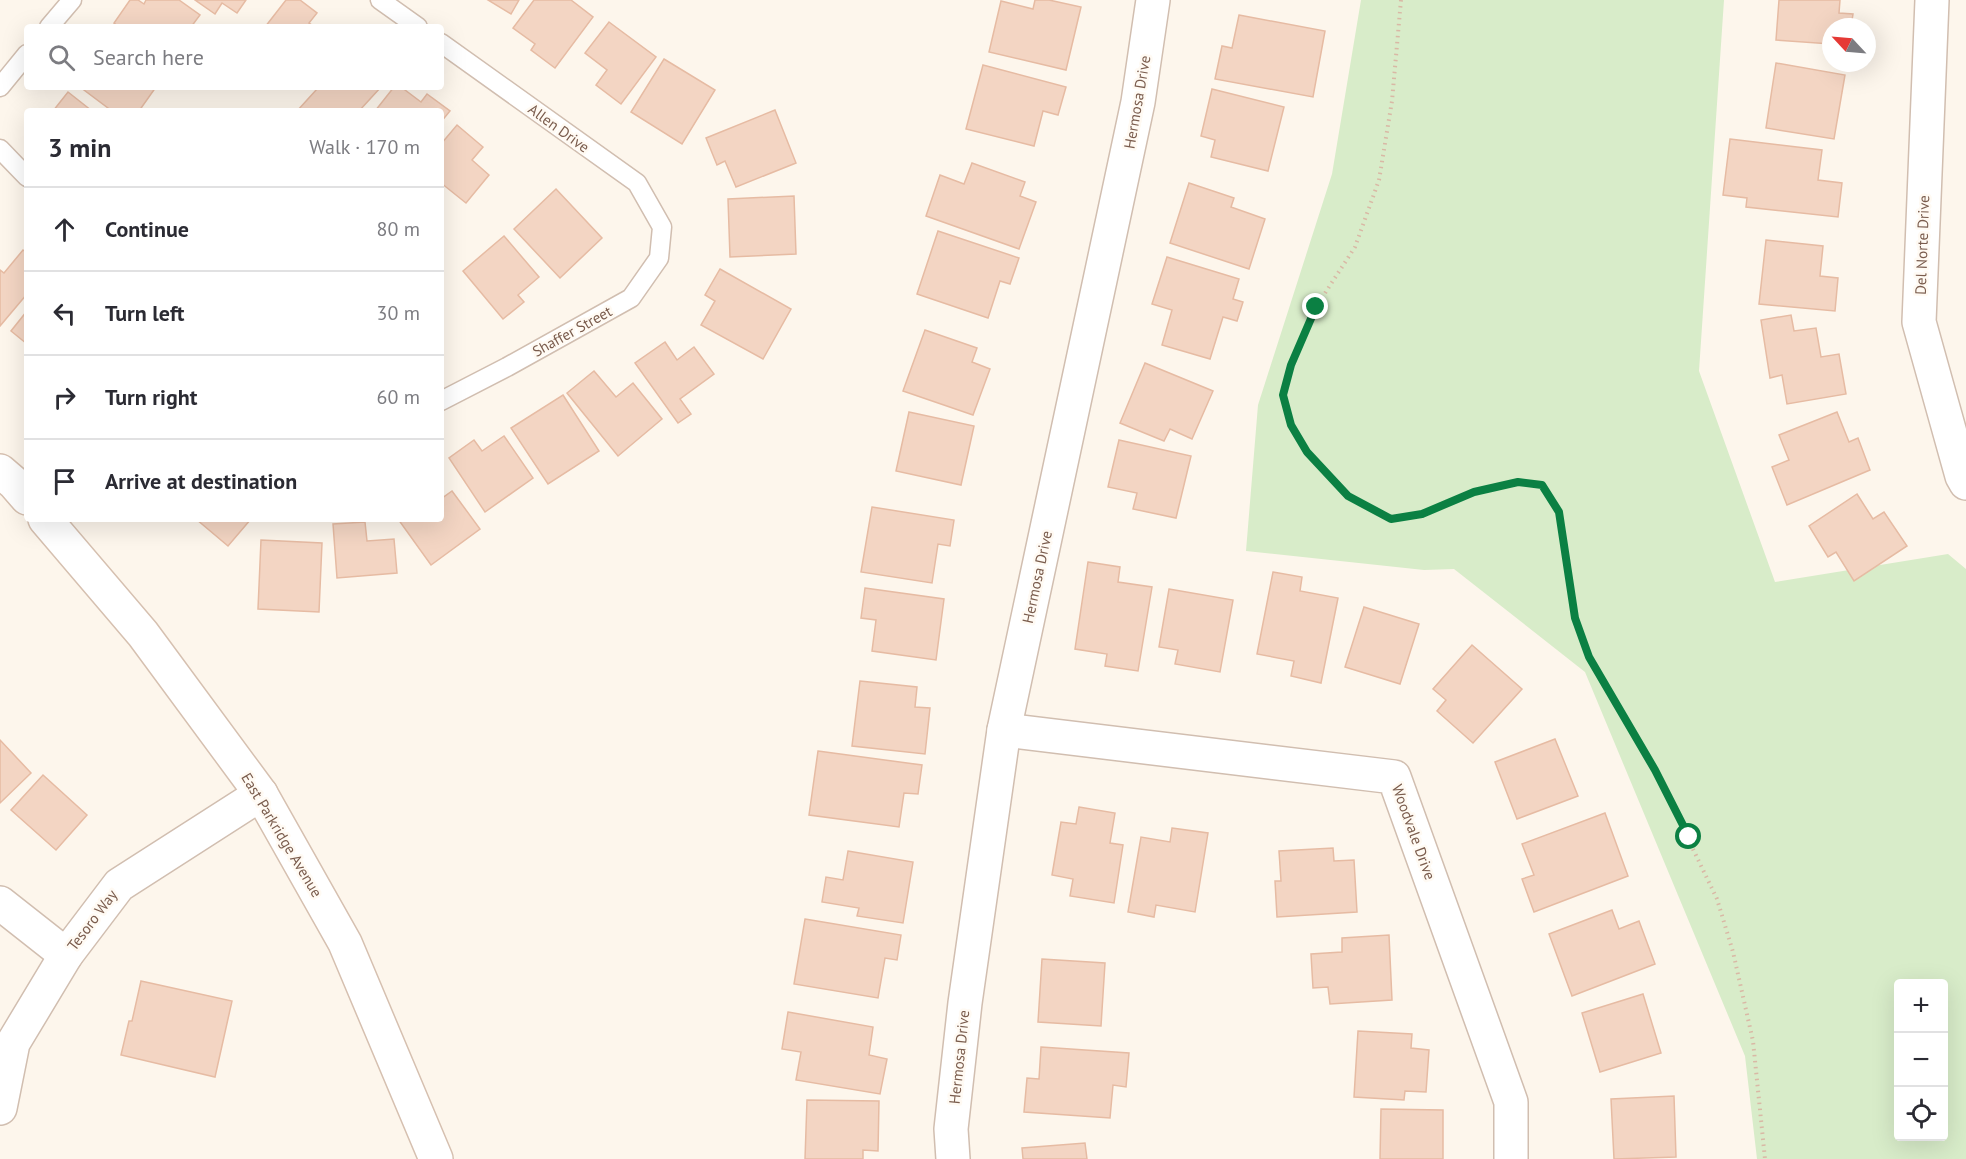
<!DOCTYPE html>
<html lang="en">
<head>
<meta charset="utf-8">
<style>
  :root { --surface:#fff; --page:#f2f2f3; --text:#2b2b33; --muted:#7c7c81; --line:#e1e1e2 }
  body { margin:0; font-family:"PT Sans",sans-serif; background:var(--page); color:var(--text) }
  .controls { position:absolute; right:18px; bottom:18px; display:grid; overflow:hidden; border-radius:6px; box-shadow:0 6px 24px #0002 }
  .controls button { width:54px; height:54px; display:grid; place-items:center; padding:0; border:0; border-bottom:2px solid var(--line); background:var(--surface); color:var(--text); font:30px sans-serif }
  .compass { position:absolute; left:1822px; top:18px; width:54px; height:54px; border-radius:50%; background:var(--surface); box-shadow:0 6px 24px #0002; rotate:296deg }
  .stop { position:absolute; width:18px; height:18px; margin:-14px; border:4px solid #0b8043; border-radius:50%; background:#fff }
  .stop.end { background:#0b8043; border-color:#fff; box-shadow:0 2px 6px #0008 }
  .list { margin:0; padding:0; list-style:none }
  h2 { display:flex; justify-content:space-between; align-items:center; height:78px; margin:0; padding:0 24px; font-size:26px }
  h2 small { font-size:20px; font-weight:400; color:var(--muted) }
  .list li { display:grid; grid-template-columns:39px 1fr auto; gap:18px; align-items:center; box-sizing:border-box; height:84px; padding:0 24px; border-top:2px solid var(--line) }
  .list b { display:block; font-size:22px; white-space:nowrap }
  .list em { font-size:20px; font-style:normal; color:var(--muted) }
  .icon { flex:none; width:33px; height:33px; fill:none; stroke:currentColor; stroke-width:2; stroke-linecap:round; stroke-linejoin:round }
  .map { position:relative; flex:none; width:1966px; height:1159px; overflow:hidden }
  .search { position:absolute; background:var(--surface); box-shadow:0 6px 24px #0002; left:24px; top:24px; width:420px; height:66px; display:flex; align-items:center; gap:15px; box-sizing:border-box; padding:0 21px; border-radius:6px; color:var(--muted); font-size:22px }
  .panel { position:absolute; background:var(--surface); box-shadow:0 6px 24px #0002; left:24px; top:108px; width:420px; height:414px; border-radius:6px }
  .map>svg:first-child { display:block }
  .green { fill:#d8ecc9; fill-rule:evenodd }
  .building { fill:#f3d5c3; stroke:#e6bba3; stroke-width:1.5 }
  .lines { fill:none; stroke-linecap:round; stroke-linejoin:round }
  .lane-casing { stroke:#d1beb0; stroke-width:21 }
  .street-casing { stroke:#d1beb0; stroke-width:36 }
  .secondary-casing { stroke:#d6c0b0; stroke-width:36 }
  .path { stroke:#d9b8a5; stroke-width:4; stroke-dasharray:1.5 4.5; stroke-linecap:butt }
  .lane { stroke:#fff; stroke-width:18 }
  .street { stroke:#fff; stroke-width:33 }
  .secondary { stroke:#fff; stroke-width:33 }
  .route { stroke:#0b8043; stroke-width:8 }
  .labels { text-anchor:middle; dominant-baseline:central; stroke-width:5; stroke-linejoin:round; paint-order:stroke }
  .street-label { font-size:15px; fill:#7a5c4d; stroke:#fffaf3 }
</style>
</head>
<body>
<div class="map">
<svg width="1966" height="1159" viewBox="0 0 1966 1159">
  <rect width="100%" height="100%" fill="#fdf6ec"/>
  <path class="green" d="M 1361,0 L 1724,0 L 1699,371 L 1775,582 L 1948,554 L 1966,569 L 1966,1159 L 1757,1159 L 1745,1056 L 1585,672 L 1454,569 L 1424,570 L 1246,551 L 1258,405 L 1332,174 ZM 1898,984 L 1944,984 L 1944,1136 L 1898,1136 Z"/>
  <g class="building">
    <path d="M 130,0 L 138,0 L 144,4 L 146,0 L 179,0 L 200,15 L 191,27 L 119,27 L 114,23 Z"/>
    <path d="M 195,0 L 246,0 L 237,13 L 222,3 L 215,14 Z"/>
    <path d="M 286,0 L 300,0 L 317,13 L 309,23 L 315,27 L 265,27 Z"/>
    <path d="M 488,0 L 519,0 L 511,14 Z"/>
    <path d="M 534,0 L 571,0 L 593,17 L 555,68 L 531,50 L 535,44 L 513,28 Z"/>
    <path d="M 1035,0 L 1049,0 L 1081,7 L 1066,70 L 989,52 L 1001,1 L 1033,9 Z"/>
    <path d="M 1779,0 L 1840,0 L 1839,13 L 1853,14 L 1851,27 L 1831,27 L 1831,44 L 1776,40 Z"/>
    <path d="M 1239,15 L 1325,31 L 1313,97 L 1215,79 L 1222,46 L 1232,48 Z"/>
    <path d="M 609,22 L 656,57 L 621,104 L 596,85 L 607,70 L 585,53 Z"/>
    <path d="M 664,59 L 715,90 L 682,144 L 631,112 Z"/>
    <path d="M 1776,63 L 1845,75 L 1834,139 L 1766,128 Z"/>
    <path d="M 983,65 L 1066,87 L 1058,115 L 1043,111 L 1034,146 L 966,129 Z"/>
    <path d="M 80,87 L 156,87 L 139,111 L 112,111 Z"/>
    <path d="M 315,87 L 381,87 L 359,111 L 297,111 L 317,89 Z"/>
    <path d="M 394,87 L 401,87 L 421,102 L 427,94 L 450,111 L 441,122 L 441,111 L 375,111 Z"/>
    <path d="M 1212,89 L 1284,107 L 1268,171 L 1211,157 L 1215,140 L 1201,136 Z"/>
    <path d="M 68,92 L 92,111 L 53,111 Z"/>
    <path d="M 775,110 L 796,163 L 736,187 L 725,161 L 717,165 L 706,138 Z"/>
    <path d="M 457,125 L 483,147 L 472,160 L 489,175 L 466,203 L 441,183 L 441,144 Z"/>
    <path d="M 1730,139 L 1822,150 L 1818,180 L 1842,183 L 1838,217 L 1746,207 L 1747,198 L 1723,195 Z"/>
    <path d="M 972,163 L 1025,182 L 1020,196 L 1036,202 L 1019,249 L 926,216 L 940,175 L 964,184 Z"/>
    <path d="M 1189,183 L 1234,198 L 1231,207 L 1265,219 L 1249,269 L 1170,243 Z"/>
    <path d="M 556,189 L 602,238 L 560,278 L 514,229 Z"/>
    <path d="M 794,196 L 796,254 L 730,257 L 728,199 Z"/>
    <path d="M 938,231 L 1019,258 L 1010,284 L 1000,281 L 988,318 L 917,294 Z"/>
    <path d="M 504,236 L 539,277 L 518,295 L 524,302 L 503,319 L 463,271 Z"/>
    <path d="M 1766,240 L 1823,246 L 1820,276 L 1838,278 L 1835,311 L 1759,304 Z"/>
    <path d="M 23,250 L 27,253 L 27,294 L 0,326 L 0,270 L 4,273 Z"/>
    <path d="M 1167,257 L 1239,279 L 1233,299 L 1243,302 L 1237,321 L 1223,317 L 1210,359 L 1162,345 L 1172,310 L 1152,304 Z"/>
    <path d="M 720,269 L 791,309 L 763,359 L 701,325 L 715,301 L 705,295 Z"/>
    <path d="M 27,311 L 27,344 L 11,331 Z"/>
    <path d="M 1791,315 L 1794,331 L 1816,328 L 1821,357 L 1839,354 L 1846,394 L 1787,404 L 1782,375 L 1770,378 L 1761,320 Z"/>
    <path d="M 925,330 L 977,348 L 972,362 L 990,369 L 973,415 L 903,391 Z"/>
    <path d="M 665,342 L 677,360 L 694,347 L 714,374 L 680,399 L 691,414 L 678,423 L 635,363 Z"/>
    <path d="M 1145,363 L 1213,391 L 1192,439 L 1170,429 L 1164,441 L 1120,423 Z"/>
    <path d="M 594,371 L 616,397 L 633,383 L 662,419 L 618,456 L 567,393 Z"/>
    <path d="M 563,395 L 599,451 L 548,484 L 511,428 Z"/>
    <path d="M 909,412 L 974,426 L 961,485 L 896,471 Z"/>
    <path d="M 1837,412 L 1849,442 L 1858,438 L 1870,470 L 1787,505 L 1772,467 L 1789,460 L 1779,435 Z"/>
    <path d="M 504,436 L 533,478 L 485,512 L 449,458 L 474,440 L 482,451 Z"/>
    <path d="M 1119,440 L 1191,456 L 1176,518 L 1133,509 L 1137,493 L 1108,487 Z"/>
    <path d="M 452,491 L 480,529 L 431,565 L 398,519 L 441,519 L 441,499 Z"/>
    <path d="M 1857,494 L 1873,519 L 1884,512 L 1907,546 L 1854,581 L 1836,552 L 1828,557 L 1809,526 Z"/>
    <path d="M 872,507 L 954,520 L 950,546 L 938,544 L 932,583 L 861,572 Z"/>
    <path d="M 196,519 L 251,519 L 228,546 Z"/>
    <path d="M 365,522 L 367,541 L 394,539 L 397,573 L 337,578 L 333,524 Z"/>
    <path d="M 261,540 L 322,543 L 319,612 L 258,609 Z"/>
    <path d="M 1088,562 L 1120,567 L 1118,582 L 1152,587 L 1138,671 L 1105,666 L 1107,654 L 1075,649 Z"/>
    <path d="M 1273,572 L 1302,577 L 1300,591 L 1338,598 L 1321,683 L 1291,676 L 1294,661 L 1257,654 Z"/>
    <path d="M 865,588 L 944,599 L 936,660 L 872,651 L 876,620 L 861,618 Z"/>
    <path d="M 1169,589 L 1233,600 L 1220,672 L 1175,664 L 1178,650 L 1159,647 Z"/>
    <path d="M 1364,607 L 1419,624 L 1400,684 L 1345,667 Z"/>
    <path d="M 1472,645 L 1522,689 L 1473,743 L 1437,711 L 1446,700 L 1433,689 Z"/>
    <path d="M 860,681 L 917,687 L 915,707 L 930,708 L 925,754 L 852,746 Z"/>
    <path d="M 1555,739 L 1578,796 L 1517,819 L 1495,762 Z"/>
    <path d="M 0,740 L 31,773 L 0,803 Z"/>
    <path d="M 818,751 L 922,765 L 918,794 L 904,793 L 899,827 L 809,815 Z"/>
    <path d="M 43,775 L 87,815 L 56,850 L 11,810 Z"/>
    <path d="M 1079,807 L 1115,813 L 1110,843 L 1123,845 L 1114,903 L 1070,896 L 1073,879 L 1052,875 L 1061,822 L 1076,824 Z"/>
    <path d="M 1605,813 L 1628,876 L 1534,912 L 1522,879 L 1534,875 L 1522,844 Z"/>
    <path d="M 1172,828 L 1208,833 L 1195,912 L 1156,905 L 1154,917 L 1128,912 L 1141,837 L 1170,842 Z"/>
    <path d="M 1333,848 L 1334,861 L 1354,860 L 1357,912 L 1277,917 L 1275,881 L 1281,881 L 1279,851 Z"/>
    <path d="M 848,851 L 913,862 L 903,923 L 857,916 L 859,908 L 822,902 L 826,877 L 843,880 Z"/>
    <path d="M 1612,910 L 1619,929 L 1639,921 L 1655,964 L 1572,996 L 1549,934 Z"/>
    <path d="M 805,919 L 901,935 L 897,960 L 885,958 L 878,998 L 794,984 Z"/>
    <path d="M 1389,935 L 1392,1000 L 1330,1004 L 1328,987 L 1313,988 L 1311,954 L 1342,952 L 1342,938 Z"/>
    <path d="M 1042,959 L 1105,963 L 1101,1026 L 1038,1022 Z"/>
    <path d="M 141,981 L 232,1001 L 215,1077 L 121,1055 L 129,1021 L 132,1021 Z"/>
    <path d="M 1643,994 L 1661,1053 L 1600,1072 L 1582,1013 Z"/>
    <path d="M 788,1012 L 873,1027 L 869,1055 L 887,1059 L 880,1094 L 796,1080 L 801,1052 L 782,1049 Z"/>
    <path d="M 1358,1031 L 1412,1034 L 1411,1048 L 1429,1050 L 1426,1092 L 1405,1091 L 1404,1100 L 1354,1097 Z"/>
    <path d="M 1041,1047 L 1129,1053 L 1126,1087 L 1113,1085 L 1110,1118 L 1024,1112 L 1027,1078 L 1039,1079 Z"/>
    <path d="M 1674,1096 L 1676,1157 L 1614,1159 L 1611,1099 Z"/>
    <path d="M 807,1100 L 879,1101 L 878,1151 L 863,1150 L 863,1159 L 805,1159 Z"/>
    <path d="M 1381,1109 L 1443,1110 L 1443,1159 L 1380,1159 Z"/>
    <path d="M 1085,1143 L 1087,1159 L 1023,1159 L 1022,1148 Z"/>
  </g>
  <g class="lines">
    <defs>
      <g id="lane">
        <path d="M 380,0 L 418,27"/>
        <path d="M 49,27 L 72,0"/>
        <path d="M 441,43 L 637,183 L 662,227 L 659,258 L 631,298 L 507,367 L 441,401"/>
        <path d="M 0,87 L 27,54"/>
        <path d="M 0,149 L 27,177"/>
      </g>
      <g id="street">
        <path d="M 1932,0 L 1919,322 L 1962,476 L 1966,483"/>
        <path d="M 1004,730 L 1394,777 L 1511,1102 L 1511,1159"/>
        <path d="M 0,903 L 66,955"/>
        <path d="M 0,1108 L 13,1043 L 66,955 L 119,885 L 261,794"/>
        <path d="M 953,1159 L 951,1129 L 965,1003 L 1004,730 L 1138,102 L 1153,0"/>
      </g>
      <g id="secondary">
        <path d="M 0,471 L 14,483 L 27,498"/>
        <path d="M 45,519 L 143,634 L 261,794 L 345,943 L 436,1159"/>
      </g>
    </defs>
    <use href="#lane" class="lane-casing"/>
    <use href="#street" class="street-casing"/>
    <use href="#secondary" class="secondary-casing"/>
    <path class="path" d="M 1401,0 L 1392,101 L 1379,180 L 1355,247 L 1316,307 L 1291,365 L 1283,395 L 1291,425 L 1307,452 L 1348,496 L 1391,519 L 1422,514 L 1474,492 L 1518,482 L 1542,485 L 1559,512 L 1575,618 L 1589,657 L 1655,770 L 1717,899 L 1733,952 L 1753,1041 L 1765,1159"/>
    <use href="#lane" class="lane"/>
    <use href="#street" class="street"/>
    <use href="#secondary" class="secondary"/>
  </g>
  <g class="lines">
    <path class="route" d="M 1316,307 L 1291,365 L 1283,395 L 1291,425 L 1307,452 L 1348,496 L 1391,519 L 1422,514 L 1474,492 L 1518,482 L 1542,485 L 1559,512 L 1575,618 L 1589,657 L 1655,770 L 1689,837"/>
  </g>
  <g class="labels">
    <g class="street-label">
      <text transform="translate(1137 102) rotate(-80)">Hermosa Drive</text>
      <text transform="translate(559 128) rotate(36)">Allen Drive</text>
      <text transform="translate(1922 245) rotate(-88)">Del Norte Drive</text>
      <text transform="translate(572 331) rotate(-29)">Shaffer Street</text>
      <text transform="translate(1037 577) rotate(-78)">Hermosa Drive</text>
      <text transform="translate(1414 832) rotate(70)">Woodvale Drive</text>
      <text transform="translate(282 835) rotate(59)">East Parkridge Avenue</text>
      <text transform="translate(92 920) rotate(-53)">Tesoro Way</text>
      <text transform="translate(959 1057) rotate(-84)">Hermosa Drive</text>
    </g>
  </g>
</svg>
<div class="controls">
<button>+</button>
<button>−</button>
<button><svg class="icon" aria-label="locate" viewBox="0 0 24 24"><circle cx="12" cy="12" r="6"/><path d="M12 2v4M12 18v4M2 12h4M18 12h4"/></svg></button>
</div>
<svg class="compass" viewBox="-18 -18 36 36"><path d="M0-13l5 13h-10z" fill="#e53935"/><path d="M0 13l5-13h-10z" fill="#7c7c81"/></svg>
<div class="stop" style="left:1689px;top:837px"></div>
<div class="stop end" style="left:1316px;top:307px"></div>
<div class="search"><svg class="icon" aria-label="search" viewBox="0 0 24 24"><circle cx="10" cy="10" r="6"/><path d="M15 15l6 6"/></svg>Search here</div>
<section class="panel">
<h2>3 min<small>Walk · 170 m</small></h2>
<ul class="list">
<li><svg class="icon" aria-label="ahead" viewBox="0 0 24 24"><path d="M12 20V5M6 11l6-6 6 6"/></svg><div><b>Continue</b></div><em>80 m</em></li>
<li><svg class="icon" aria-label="left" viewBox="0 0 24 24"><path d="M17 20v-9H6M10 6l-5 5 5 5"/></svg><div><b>Turn left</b></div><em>30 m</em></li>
<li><svg class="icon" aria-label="right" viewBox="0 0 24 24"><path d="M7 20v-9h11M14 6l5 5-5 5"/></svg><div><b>Turn right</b></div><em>60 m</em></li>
<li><svg class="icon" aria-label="arrive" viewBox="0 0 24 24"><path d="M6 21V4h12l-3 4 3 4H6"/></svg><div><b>Arrive at destination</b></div></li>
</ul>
</section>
</div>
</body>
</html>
